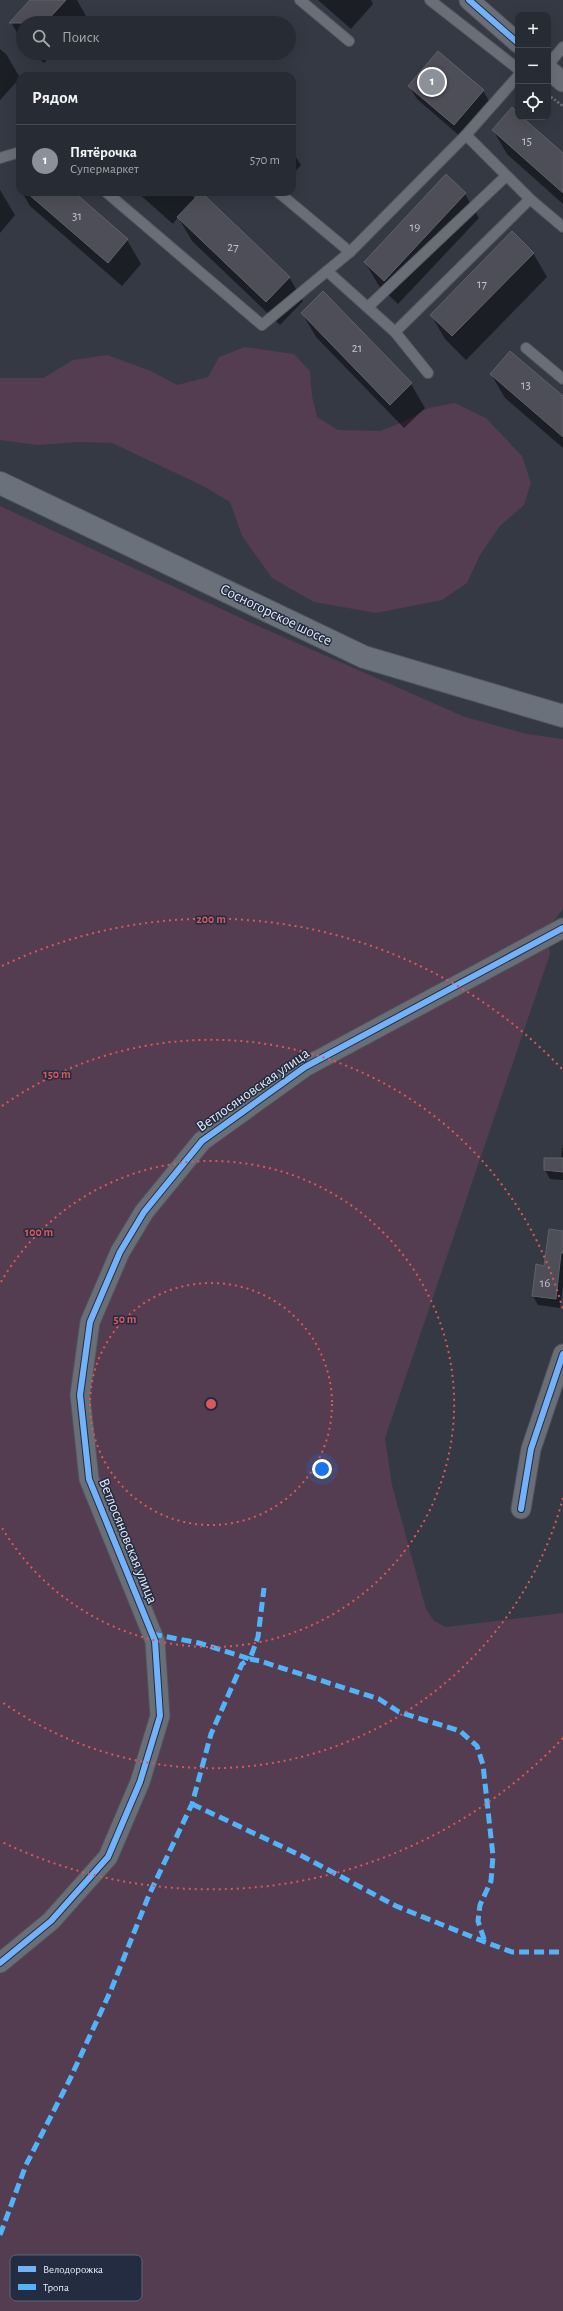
<!DOCTYPE html>
<html lang="ru">
<head>
<meta charset="utf-8">
<style>
  :root { --surface:#272b33; --page:#2f333b; --text:#f1f3f6; --muted:#a4a7ac; --line:#43474e; --accent:#8c9099 }
  body { margin:0; font-family:"Alegreya Sans",sans-serif; background:var(--page); color:var(--text) }
  .controls { position:absolute; right:12px; top:12px; display:grid; overflow:hidden; border-radius:8px; box-shadow:0 4px 16px #0002 }
  .controls button { width:36px; height:36px; display:grid; place-items:center; padding:0; border:0; border-bottom:1px solid var(--line); background:var(--surface); color:var(--text); font:20px sans-serif }
  .you { position:absolute; left:322px; top:1469px; width:14px; height:14px; margin:-10px; border:3px solid #fff; border-radius:50%; background:#1a73e8; box-shadow:0 0 0 6px #1a73e833 }
  .badge { display:grid; place-items:center; width:26px; height:26px; border-radius:50%; background:var(--accent); color:#fff; font-size:13px; font-weight:700 }
  .pin { position:absolute; translate:-50% -50%; border:2px solid #fff; box-shadow:0 1px 4px #0006 }
  .list { margin:0; padding:0; list-style:none }
  h2 { display:flex; justify-content:space-between; align-items:center; height:52px; margin:0; padding:0 16px; font-size:17px }
  h2 small { font-size:13px; font-weight:400; color:var(--muted) }
  .list li { display:grid; grid-template-columns:26px 1fr auto; gap:12px; align-items:center; box-sizing:border-box; height:72px; padding:0 16px; border-top:1px solid var(--line) }
  .list b { display:block; font-size:15px; white-space:nowrap }
  .list p { margin:0; font-size:13px; white-space:nowrap; color:var(--muted) }
  .list em { font-size:13px; font-style:normal; color:var(--muted) }
  .icon { flex:none; width:22px; height:22px; fill:none; stroke:currentColor; stroke-width:2; stroke-linecap:round; stroke-linejoin:round }
  .map { position:relative; flex:none; width:563px; height:2311px; overflow:hidden }
  .search { position:absolute; background:var(--surface); box-shadow:0 4px 16px #0002; left:16px; top:16px; width:280px; height:44px; display:flex; align-items:center; gap:10px; box-sizing:border-box; padding:0 14px; border-radius:22px; color:var(--muted); font-size:15px }
  .panel { position:absolute; background:var(--surface); box-shadow:0 4px 16px #0002; left:16px; top:72px; width:280px; height:124px; border-radius:12px }
  .map>svg:first-child { display:block }
  .green { fill:#543c51 }
  .shadow { fill:#0007 }
  .building { fill:#4e4e58; stroke:#60606b }
  .lines { fill:none; stroke-linecap:round; stroke-linejoin:round }
  .lane-casing { stroke:#51565f; stroke-width:12 }
  .street-casing { stroke:#51565f; stroke-width:21 }
  .secondary-casing { stroke:#51565f; stroke-width:24 }
  .path { stroke:#70747b; stroke-width:2.5; stroke-dasharray:2 2; stroke-linecap:butt }
  .lane { stroke:#6a6f77; stroke-width:10 }
  .street { stroke:#6a6f77; stroke-width:19 }
  .secondary { stroke:#6a717b; stroke-width:22 }
  .quiet { stroke:#52b3f8; stroke-width:5; stroke-dasharray:10 5; stroke-linecap:butt }
  .cycleway-casing { stroke:#232c40; stroke-width:8 }
  .cycleway { stroke:#73b2f8; stroke-width:6 }
  .ring { fill:none; stroke:#da585c; stroke-width:2; stroke-dasharray:2 4 }
  .labels { text-anchor:middle; dominant-baseline:central; stroke-width:3; stroke-linejoin:round; paint-order:stroke }
  .number-label { font-size:13px; fill:#bec3cf }
  .street-label { font-size:15px; fill:#e4eaf7; stroke:#232c40 }
  .key { fill:#232c40; stroke:#5d6577; stroke-width:1 }
  .key-label { font-size:11px; fill:#e4eaf7 }
  .centre { fill:#da585c; stroke:#232c40; stroke-width:2 }
  .ring-label { font-size:12px; text-anchor:middle; font-weight:bold; fill:#da585c; stroke:#232c40; stroke-width:3; stroke-linejoin:round; paint-order:stroke }
</style>
</head>
<body>
<div class="map">
<svg width="563" height="2311" viewBox="0 0 563 2311">
  <rect width="100%" height="100%" fill="#343944"/>
  <g class="green">
    <path d="M 245,347 L 294,354 L 310,371 L 312,396 L 317,417 L 338,430 L 380,431 L 403,422 L 428,408 L 455,403 L 486,418 L 522,456 L 531,483 L 524,505 L 500,526 L 480,555 L 467,583 L 442,600 L 376,613 L 314,602 L 272,578 L 242,536 L 230,502 L 201,485 L 112,443 L 79,442 L 37,445 L 0,440 L 0,378 L 43,378 L 73,360 L 107,355 L 151,371 L 177,385 L 208,377 L 219,357 Z"/>
    <path d="M 0,506 L 256,625 L 465,717 L 527,734 L 563,739 L 563,909 L 546,931 L 550,954 L 385,1438 L 392,1485 L 426,1609 L 434,1621 L 446,1627 L 563,1613 L 563,2311 L 0,2311 Z"/>
  </g>
  <g class="shadow">
    <path d="M 31,0 L 77,0 L 86,16 L 80,23 L 23,23 L 23,43 L 11,22 Z"/>
    <path d="M 318,0 L 371,0 L 373,4 L 351,29 Z"/>
    <path d="M 0,49 L 6,54 L 20,78 L 0,100 Z"/>
    <path d="M 33,53 L 53,53 L 44,63 Z"/>
    <path d="M 409,86 L 483,91 L 491,104 L 462,138 L 417,99 Z"/>
    <path d="M 518,114 L 518,117 L 521,117 L 563,155 L 563,204 L 507,154 L 493,130 Z"/>
    <path d="M 292,151 L 301,165 L 292,175 Z"/>
    <path d="M 446,176 L 465,194 L 479,218 L 398,304 L 379,286 L 365,262 Z"/>
    <path d="M 20,177 L 20,189 L 16,182 Z"/>
    <path d="M 0,190 L 15,215 L 0,233 Z"/>
    <path d="M 22,192 L 72,192 L 127,240 L 141,264 L 122,286 L 30,206 Z"/>
    <path d="M 137,192 L 191,192 L 195,200 L 289,277 L 303,301 L 280,325 L 192,241 L 178,217 L 173,224 Z"/>
    <path d="M 533,253 L 547,277 L 466,360 L 445,339 L 431,315 Z"/>
    <path d="M 302,313 L 411,384 L 425,408 L 404,428 L 316,337 Z"/>
    <path d="M 491,374 L 563,398 L 563,448 L 505,398 Z"/>
    <path d="M 562,1148 L 563,1148 L 563,1196 L 563,1180 L 550,1179 L 545,1170 L 561,1159 Z"/>
    <path d="M 563,1232 L 563,1285 L 560,1308 L 538,1305 L 533,1296 L 545,1267 Z"/>
  </g>
  <g class="building">
    <path d="M 30,0 L 66,0 L 45,23 L 9,23 Z"/>
    <path d="M 438,51 L 484,90 L 454,125 L 408,86 Z"/>
    <path d="M 512,107 L 518,113 L 518,117 L 522,117 L 563,153 L 563,193 L 492,130 Z"/>
    <path d="M 446,174 L 466,193 L 384,281 L 364,262 Z"/>
    <path d="M 26,192 L 74,192 L 128,239 L 108,263 Z"/>
    <path d="M 201,192 L 290,277 L 266,302 L 177,217 Z"/>
    <path d="M 512,231 L 534,253 L 452,336 L 430,315 Z"/>
    <path d="M 323,291 L 412,383 L 390,405 L 301,313 Z"/>
    <path d="M 510,351 L 563,396 L 563,437 L 490,374 Z"/>
    <path d="M 544,1158 L 563,1158 L 563,1172 L 544,1170 Z"/>
    <path d="M 549,1229 L 563,1231 L 563,1253 L 561,1253 L 556,1299 L 532,1296 L 536,1264 L 544,1266 Z"/>
  </g>
  <g class="lines">
    <defs>
      <g id="lane">
        <path d="M 300,0 L 349,41"/>
        <path d="M 430,0 L 518,69"/>
        <path d="M 548,65 L 563,47"/>
        <path d="M 466,135 L 530,199 L 563,227"/>
        <path d="M 0,158 L 20,152"/>
        <path d="M 106,192 L 262,325 L 350,252 L 466,135 L 518,76"/>
        <path d="M 278,192 L 350,252"/>
        <path d="M 327,271 L 395,332 L 428,373"/>
        <path d="M 368,307 L 506,176"/>
        <path d="M 395,332 L 530,199"/>
        <path d="M 526,348 L 563,379"/>
      </g>
      <g id="street">
        <path d="M 469,0 L 518,43"/>
        <path d="M 548,69 L 563,82"/>
        <path d="M 521,1509 L 531,1449 L 563,1354"/>
        <path d="M 0,1963 L 51,1921 L 108,1857 L 140,1782 L 160,1716 L 155,1641 L 89,1479 L 80,1395 L 90,1322 L 120,1252 L 144,1212 L 202,1141 L 305,1067 L 563,928"/>
      </g>
      <path id="secondary" d="M 0,483 L 364,657 L 563,716"/>
    </defs>
    <use href="#lane" class="lane-casing"/>
    <use href="#street" class="street-casing"/>
    <use href="#secondary" class="secondary-casing"/>
    <path class="path" d="M 551,97 L 563,106"/>
    <use href="#lane" class="lane"/>
    <use href="#street" class="street"/>
    <use href="#secondary" class="secondary"/>
    <g class="quiet">
      <path d="M 152,1634 L 199,1643 L 250,1659 L 258,1637 L 264,1588"/>
      <path d="M 192,1804 L 304,1857 L 396,1906 L 485,1942 L 512,1952 L 563,1952"/>
      <path d="M 0,2235 L 26,2165 L 70,2079 L 111,1990 L 149,1895 L 192,1804 L 211,1734 L 242,1664 L 250,1659 L 260,1661 L 379,1699 L 399,1712 L 460,1731 L 477,1746 L 483,1765 L 493,1856 L 491,1881 L 480,1905 L 478,1921 L 485,1942"/>
    </g>
    <defs>
      <g id="cycleway">
        <path d="M 469,0 L 518,43"/>
        <path d="M 521,1509 L 531,1449 L 563,1354"/>
        <path d="M 0,1963 L 51,1921 L 108,1857 L 140,1782 L 160,1716 L 155,1641 L 89,1479 L 80,1395 L 90,1322 L 120,1252 L 144,1212 L 202,1141 L 305,1067 L 563,928"/>
      </g>
    </defs>
    <use href="#cycleway" class="cycleway-casing"/>
    <use href="#cycleway" class="cycleway"/>
  </g>
  <g class="ring">
    <circle cx="211" cy="1404" r="121"/>
    <path d="M1 1282A243 243 0 1 1 1 1526"/>
    <path d="M563 1498A364 364 0 0 1 2 1702M2 1106A364 364 0 0 1 563 1310"/>
    <path d="M563 1738A485 485 0 0 1 2 1842M2 966A485 485 0 0 1 563 1070"/>
  </g>
  <g class="labels">
    <g class="number-label">
      <text x="527" y="141">15</text>
      <text x="77" y="216">31</text>
      <text x="415" y="227">19</text>
      <text x="233" y="247">27</text>
      <text x="482" y="284">17</text>
      <text x="357" y="348">21</text>
      <text x="526" y="385">13</text>
      <text x="545" y="1283">16</text>
    </g>
    <g class="street-label">
      <text transform="translate(276 615) rotate(26)">Сосногорское шоссе</text>
      <text transform="translate(253 1090) rotate(-35)">Ветлосяновская улица</text>
      <text transform="translate(128 1541) rotate(68)">Ветлосяновская улица</text>
    </g>
  </g>
  <rect x="10" y="2255" width="132" height="46" rx="6" class="key"/>
  <rect x="18" y="2266" width="18" height="6" fill="#73b2f8"/>
  <rect x="18" y="2284" width="18" height="6" fill="#52b3f8"/>
  <g class="key-label">
    <text x="43" y="2273">Велодорожка</text>
    <text x="43" y="2291">Тропа</text>
  </g>
  <circle cx="211" cy="1404" r="6" class="centre"/>
  <g class="ring-label">
    <text x="211" y="923">200 m</text>
    <text x="57" y="1078">150 m</text>
    <text x="39" y="1236">100 m</text>
    <text x="125" y="1323">50 m</text>
  </g>
</svg>
<div class="controls">
<button>+</button>
<button>−</button>
<button><svg class="icon" aria-label="locate" viewBox="0 0 24 24"><circle cx="12" cy="12" r="6"/><path d="M12 2v4M12 18v4M2 12h4M18 12h4"/></svg></button>
</div>
<div class="you"></div>
<div class="pin badge" style="left:432px;top:82px">1</div>
<div class="search"><svg class="icon" aria-label="search" viewBox="0 0 24 24"><circle cx="10" cy="10" r="6"/><path d="M15 15l6 6"/></svg>Поиск</div>
<section class="panel">
<h2>Рядом<small></small></h2>
<ul class="list">
<li><span class="badge">1</span><div><b>Пятёрочка</b><p>Супермаркет</p></div><em>570 m</em></li>
</ul>
</section>
</div>
</body>
</html>
